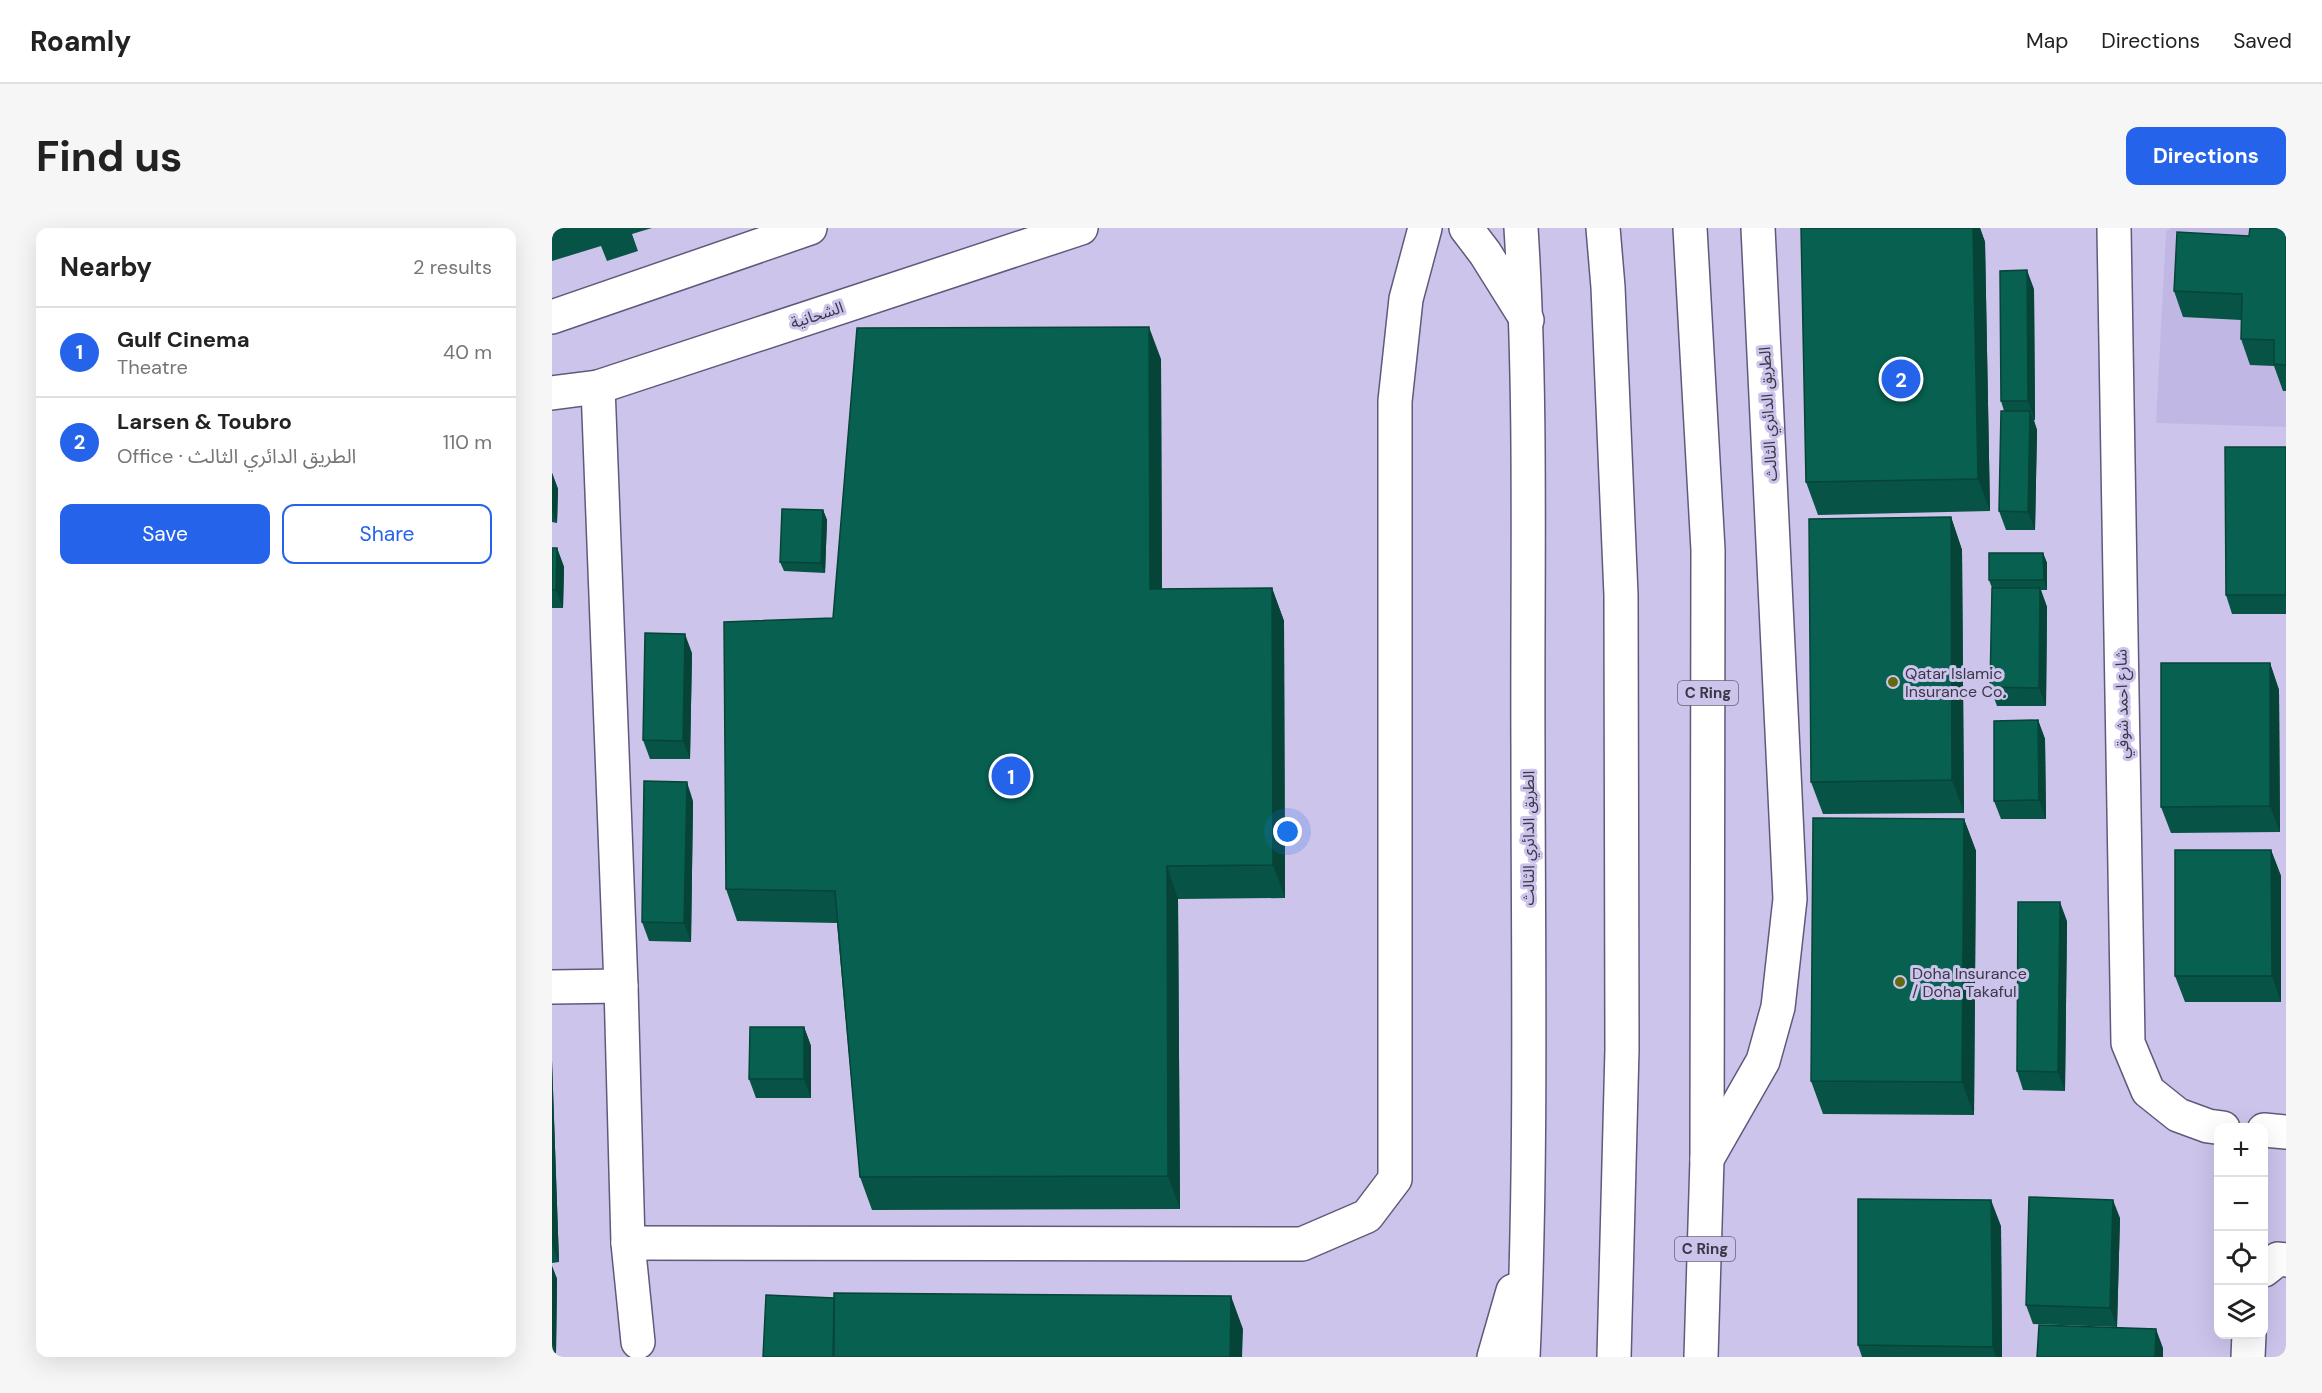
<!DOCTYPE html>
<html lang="en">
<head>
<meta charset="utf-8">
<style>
  :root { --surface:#fff; --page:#f6f6f6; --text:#222; --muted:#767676; --line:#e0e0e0; --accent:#2563eb }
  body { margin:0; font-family:"DM Sans","Noto Sans Arabic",sans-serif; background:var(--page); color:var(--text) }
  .controls { position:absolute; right:18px; bottom:18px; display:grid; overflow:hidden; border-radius:12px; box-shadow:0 6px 24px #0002 }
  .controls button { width:54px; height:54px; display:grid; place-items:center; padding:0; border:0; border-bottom:2px solid var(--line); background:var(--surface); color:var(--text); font:30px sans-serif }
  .you { position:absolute; left:736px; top:604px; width:21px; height:21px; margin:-15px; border:4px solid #fff; border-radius:50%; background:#1a73e8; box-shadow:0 0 0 9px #1a73e833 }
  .badge { display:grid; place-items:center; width:39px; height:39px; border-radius:50%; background:var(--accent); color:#fff; font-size:20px; font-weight:700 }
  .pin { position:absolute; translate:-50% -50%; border:3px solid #fff; box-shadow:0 2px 6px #0006 }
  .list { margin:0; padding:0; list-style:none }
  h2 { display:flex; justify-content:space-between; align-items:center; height:78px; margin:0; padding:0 24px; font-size:26px }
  h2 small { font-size:20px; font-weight:400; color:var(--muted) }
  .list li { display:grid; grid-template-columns:39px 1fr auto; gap:18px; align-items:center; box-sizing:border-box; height:90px; padding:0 24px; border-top:2px solid var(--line) }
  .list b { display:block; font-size:22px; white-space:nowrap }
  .list p { margin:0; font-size:20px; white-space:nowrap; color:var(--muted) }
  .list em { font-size:20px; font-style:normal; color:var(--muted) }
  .actions { display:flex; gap:12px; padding:18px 24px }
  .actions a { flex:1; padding:14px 0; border:2px solid var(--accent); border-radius:12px; text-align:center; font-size:21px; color:var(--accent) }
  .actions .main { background:var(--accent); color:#fff }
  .icon { flex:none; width:33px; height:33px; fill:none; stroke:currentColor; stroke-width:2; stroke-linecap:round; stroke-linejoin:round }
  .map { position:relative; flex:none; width:1734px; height:1129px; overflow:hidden; border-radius:12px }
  header { display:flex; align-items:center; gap:36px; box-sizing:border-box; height:84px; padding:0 30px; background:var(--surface); border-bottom:2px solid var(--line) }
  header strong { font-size:28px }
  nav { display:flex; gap:33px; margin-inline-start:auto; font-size:21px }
  .intro { display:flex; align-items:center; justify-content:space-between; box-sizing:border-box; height:144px; padding:0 36px }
  h1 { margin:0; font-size:42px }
  .button { padding:15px 27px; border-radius:12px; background:var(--accent); color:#fff; font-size:21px; font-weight:700 }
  main { display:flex; gap:36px; padding:0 36px }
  aside { flex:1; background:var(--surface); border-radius:12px; box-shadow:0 6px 24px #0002 }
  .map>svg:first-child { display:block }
  .built { fill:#c1b7e5 }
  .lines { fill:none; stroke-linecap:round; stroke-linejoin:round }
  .minor-casing { stroke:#61597b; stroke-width:36 }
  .highway-casing { stroke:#61597b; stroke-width:36 }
  .minor { stroke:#fff; stroke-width:33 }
  .highway { stroke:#fff; stroke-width:33 }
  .wall { fill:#075345 }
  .shaded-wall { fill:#064438 }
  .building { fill:#086150; stroke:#064438; stroke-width:1.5 }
  .poi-dot { fill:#626a0f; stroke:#cdc4ec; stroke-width:2 }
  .labels { text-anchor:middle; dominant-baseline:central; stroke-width:6; stroke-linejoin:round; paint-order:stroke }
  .shield { fill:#cdc4ec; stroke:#676178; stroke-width:1.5 }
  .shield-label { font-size:15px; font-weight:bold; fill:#3b3747 }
  .street-label { font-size:16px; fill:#3b3747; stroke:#cdc4ec }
  .poi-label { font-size:16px; fill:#3b3747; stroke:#cdc4ec; text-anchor:start }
</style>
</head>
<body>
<header>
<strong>Roamly</strong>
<nav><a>Map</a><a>Directions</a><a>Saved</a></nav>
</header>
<div class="intro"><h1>Find us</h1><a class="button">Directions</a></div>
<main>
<aside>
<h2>Nearby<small>2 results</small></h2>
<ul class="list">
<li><span class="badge">1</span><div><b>Gulf Cinema</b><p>Theatre</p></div><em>40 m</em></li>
<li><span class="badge">2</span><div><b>Larsen &amp; Toubro</b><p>Office · الطريق الدائري الثالث</p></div><em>110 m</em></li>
</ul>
<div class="actions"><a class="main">Save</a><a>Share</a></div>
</aside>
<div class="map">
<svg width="1734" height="1129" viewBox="0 0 1734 1129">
  <rect width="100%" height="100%" fill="#cdc4ec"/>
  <path class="built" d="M 1619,0 L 1734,0 L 1734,199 L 1604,195 L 1614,4 Z"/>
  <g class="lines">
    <defs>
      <g id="minor">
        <path d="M 914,0 L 933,25 L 975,92"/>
        <path d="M 1562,0 L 1576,815 L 1596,863 L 1626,887 L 1656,898 L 1671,900"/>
        <path d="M 0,89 L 258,0"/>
        <path d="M 46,159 L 69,758 L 76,1015 L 86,1114"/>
        <path d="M 0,165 L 46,159 L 529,0"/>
        <path d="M 0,759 L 69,758"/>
        <path d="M 1712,902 L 1734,904"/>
        <path d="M 1155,931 L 1211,833 L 1226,779 L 1238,671 L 1206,0"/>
        <path d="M 76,1015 L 750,1016 L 815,988 L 843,951 L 843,173 L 854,71 L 873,0"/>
        <path d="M 1712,1042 L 1726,1031 L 1734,1032"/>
        <path d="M 1696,1129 L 1697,1106"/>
      </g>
      <g id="highway">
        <path d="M 969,0 C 980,173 975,348 976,522 C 976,724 980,927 971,1129"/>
        <path d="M 1051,0 L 1056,59 L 1069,367 L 1070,821 L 1062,1129"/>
        <path d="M 1138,0 L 1156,322 L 1155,931 L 1149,1129"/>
        <path d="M 942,1129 L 961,1063"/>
      </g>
    </defs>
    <use href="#minor" class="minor-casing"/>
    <use href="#highway" class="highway-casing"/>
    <use href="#minor" class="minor"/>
    <use href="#highway" class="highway"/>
  </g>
  <g class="wall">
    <path d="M 0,0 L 100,0 L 80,6 L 86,23 L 55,33 L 49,18 L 0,33 Z"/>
    <path d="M 1249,0 L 1428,0 L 1433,14 L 1438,283 L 1266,287 L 1254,254 Z"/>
    <path d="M 1734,0 L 1734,163 L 1731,163 L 1722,138 L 1698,137 L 1689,111 L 1689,92 L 1631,89 L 1622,63 L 1697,8 Z"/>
    <path d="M 1482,61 L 1483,192 L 1482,192 L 1485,202 L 1483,302 L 1454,302 L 1447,283 L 1452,183 L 1449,173 Z"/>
    <path d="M 609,131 L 610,361 L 720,360 L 732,393 L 733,670 L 626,671 L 628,981 L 320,982 L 308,949 L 285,695 L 185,693 L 174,661 L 281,390 Z"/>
    <path d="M 1734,219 L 1734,386 L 1680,386 L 1674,367 Z"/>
    <path d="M 0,245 L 6,261 L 5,295 L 0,294 Z"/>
    <path d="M 271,282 L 275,292 L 273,345 L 232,343 L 228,334 Z"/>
    <path d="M 1399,289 L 1410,322 L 1412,585 L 1271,586 L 1259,554 Z"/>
    <path d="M 0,320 L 5,320 L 12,339 L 11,380 L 0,380 Z"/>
    <path d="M 1491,325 L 1495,335 L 1495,362 L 1489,362 L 1495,379 L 1494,478 L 1445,478 L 1438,459 L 1440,360 L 1437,352 Z"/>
    <path d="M 140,425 L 138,531 L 98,531 L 91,512 Z"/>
    <path d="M 1718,435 L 1727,462 L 1728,604 L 1619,605 L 1609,579 Z"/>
    <path d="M 1486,492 L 1493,511 L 1494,591 L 1449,591 L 1442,573 Z"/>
    <path d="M 141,573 L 139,714 L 97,713 L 90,694 Z"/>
    <path d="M 1412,591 L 1424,623 L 1422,887 L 1271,886 L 1259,853 Z"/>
    <path d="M 1719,622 L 1729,648 L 1729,774 L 1633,774 L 1623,748 Z"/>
    <path d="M 1515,693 L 1513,863 L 1471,862 L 1465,843 Z"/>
    <path d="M 252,799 L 259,818 L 259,870 L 204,870 L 197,851 Z"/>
    <path d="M 0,833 L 7,1034 L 0,1035 Z"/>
    <path d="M 1568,990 L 1565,1099 L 1481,1096 L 1474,1077 Z"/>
    <path d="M 1449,998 L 1450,1129 L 1310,1129 L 1306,1117 Z"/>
    <path d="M 0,1038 L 5,1051 L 4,1125 L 0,1125 Z"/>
  </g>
  <g class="shaded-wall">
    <path d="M 1421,0 L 1428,0 L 1433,14 L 1438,283 L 1426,251 Z"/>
    <path d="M 1475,42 L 1482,61 L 1483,192 L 1476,173 Z"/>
    <path d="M 597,99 L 609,131 L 610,394 L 598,361 Z"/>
    <path d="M 1478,183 L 1485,202 L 1483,302 L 1476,284 Z"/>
    <path d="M 0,245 L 6,261 L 5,295 L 0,282 Z"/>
    <path d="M 271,282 L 275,292 L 273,345 L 269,335 Z"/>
    <path d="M 1399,289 L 1410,322 L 1412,585 L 1400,552 Z"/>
    <path d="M 5,320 L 12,339 L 11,380 L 4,362 Z"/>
    <path d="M 1491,325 L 1495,335 L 1495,362 L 1492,352 Z"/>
    <path d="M 720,360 L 732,393 L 733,670 L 721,637 Z"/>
    <path d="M 1488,360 L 1495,379 L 1494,478 L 1487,460 Z"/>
    <path d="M 133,406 L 140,425 L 138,531 L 131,513 Z"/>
    <path d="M 1718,435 L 1727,462 L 1728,604 L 1718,578 Z"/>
    <path d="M 1486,492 L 1493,511 L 1494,591 L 1487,572 Z"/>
    <path d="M 135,554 L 141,573 L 139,714 L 132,695 Z"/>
    <path d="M 1412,591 L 1424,623 L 1422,887 L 1410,854 Z"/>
    <path d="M 1719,622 L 1729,648 L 1729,774 L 1720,748 Z"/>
    <path d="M 615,638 L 626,671 L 628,981 L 616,948 Z"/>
    <path d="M 1508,674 L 1515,693 L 1513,863 L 1506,844 Z"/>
    <path d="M 252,799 L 259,818 L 259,870 L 252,851 Z"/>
    <path d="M 0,833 L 7,1034 L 0,1017 Z"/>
    <path d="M 1439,972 L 1449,998 L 1450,1129 L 1444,1129 L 1441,1119 Z"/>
    <path d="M 1561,972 L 1568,990 L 1565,1099 L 1558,1080 Z"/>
    <path d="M 0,1038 L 5,1051 L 4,1125 L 0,1114 Z"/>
    <path d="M 679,1068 L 691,1101 L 690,1129 L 678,1129 Z"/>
    <path d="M 1604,1101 L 1611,1120 L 1611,1129 L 1603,1129 Z"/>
  </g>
  <g class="building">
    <path d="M 1249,0 L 1421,0 L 1426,251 L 1254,254 Z"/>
    <path d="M 1698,0 L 1734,0 L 1734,137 L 1722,136 L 1722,112 L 1689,111 L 1690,66 L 1622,63 L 1625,4 L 1697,8 Z"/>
    <path d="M 1475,42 L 1476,173 L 1449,173 L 1448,43 Z"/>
    <path d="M 597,99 L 598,361 L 720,360 L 721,637 L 615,638 L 616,948 L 308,949 L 283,663 L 174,661 L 172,394 L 281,390 L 305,100 Z"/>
    <path d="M 1449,183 L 1478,183 L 1476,284 L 1447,283 Z"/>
    <path d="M 1673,219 L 1734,219 L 1734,367 L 1674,367 Z"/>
    <path d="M 230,281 L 271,282 L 269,335 L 228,334 Z"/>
    <path d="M 1399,289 L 1400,552 L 1259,554 L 1257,291 Z"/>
    <path d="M 0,320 L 5,320 L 4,362 L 0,362 Z"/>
    <path d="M 1437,325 L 1491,325 L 1492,352 L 1437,352 Z"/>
    <path d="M 1440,360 L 1488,360 L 1487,460 L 1438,459 Z"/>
    <path d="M 93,405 L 133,406 L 131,513 L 91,512 Z"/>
    <path d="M 1609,435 L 1718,435 L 1718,578 L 1609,579 Z"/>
    <path d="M 1486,492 L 1487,572 L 1442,573 L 1442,493 Z"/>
    <path d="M 92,553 L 135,554 L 132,695 L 90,694 Z"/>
    <path d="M 1261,590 L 1412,591 L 1410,854 L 1259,853 Z"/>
    <path d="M 1623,622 L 1719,622 L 1720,748 L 1623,748 Z"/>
    <path d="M 1466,674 L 1508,674 L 1506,844 L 1465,843 Z"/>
    <path d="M 198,799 L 252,799 L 252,851 L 197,851 Z"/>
    <path d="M 1477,969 L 1561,972 L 1558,1080 L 1474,1077 Z"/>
    <path d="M 1306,971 L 1439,972 L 1441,1119 L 1306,1117 Z"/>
    <path d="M 282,1065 L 679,1068 L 678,1129 L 282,1129 Z"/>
    <path d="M 214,1067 L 282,1070 L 281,1129 L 211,1129 Z"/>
    <path d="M 1487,1097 L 1604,1101 L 1603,1129 L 1485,1129 Z"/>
  </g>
  <g class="poi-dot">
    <circle cx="1341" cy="454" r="6"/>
    <circle cx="1348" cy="754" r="6"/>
  </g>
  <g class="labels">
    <g class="shield">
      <rect x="1126" y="453" width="60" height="24" rx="4.5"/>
      <rect x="1123" y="1009" width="60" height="24" rx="4.5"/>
    </g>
    <g class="shield-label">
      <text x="1156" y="465">C Ring</text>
      <text x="1153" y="1021">C Ring</text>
    </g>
    <g class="street-label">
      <text transform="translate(265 87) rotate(-18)">الشحانية</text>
      <text transform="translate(1216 186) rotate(-93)">الطريق الدائري الثالث</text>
      <text transform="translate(1570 476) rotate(-91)">شارع احمد شوقي</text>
      <text transform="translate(976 610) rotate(-90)">الطريق الدائري الثالث</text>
    </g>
    <g class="poi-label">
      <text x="1353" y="445">Qatar Islamic<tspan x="1353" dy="18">Insurance Co.</tspan></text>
      <text x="1360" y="745">Doha Insurance<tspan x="1360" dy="18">/ Doha Takaful</tspan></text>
    </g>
  </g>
</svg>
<div class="controls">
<button>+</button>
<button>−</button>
<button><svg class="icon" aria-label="locate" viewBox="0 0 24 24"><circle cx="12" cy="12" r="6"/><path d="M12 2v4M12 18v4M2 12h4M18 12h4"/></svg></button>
<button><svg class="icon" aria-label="layers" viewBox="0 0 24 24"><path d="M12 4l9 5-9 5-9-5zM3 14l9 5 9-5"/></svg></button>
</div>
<div class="you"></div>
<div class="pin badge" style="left:459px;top:548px">1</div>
<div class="pin badge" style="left:1349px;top:151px">2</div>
</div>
</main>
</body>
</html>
